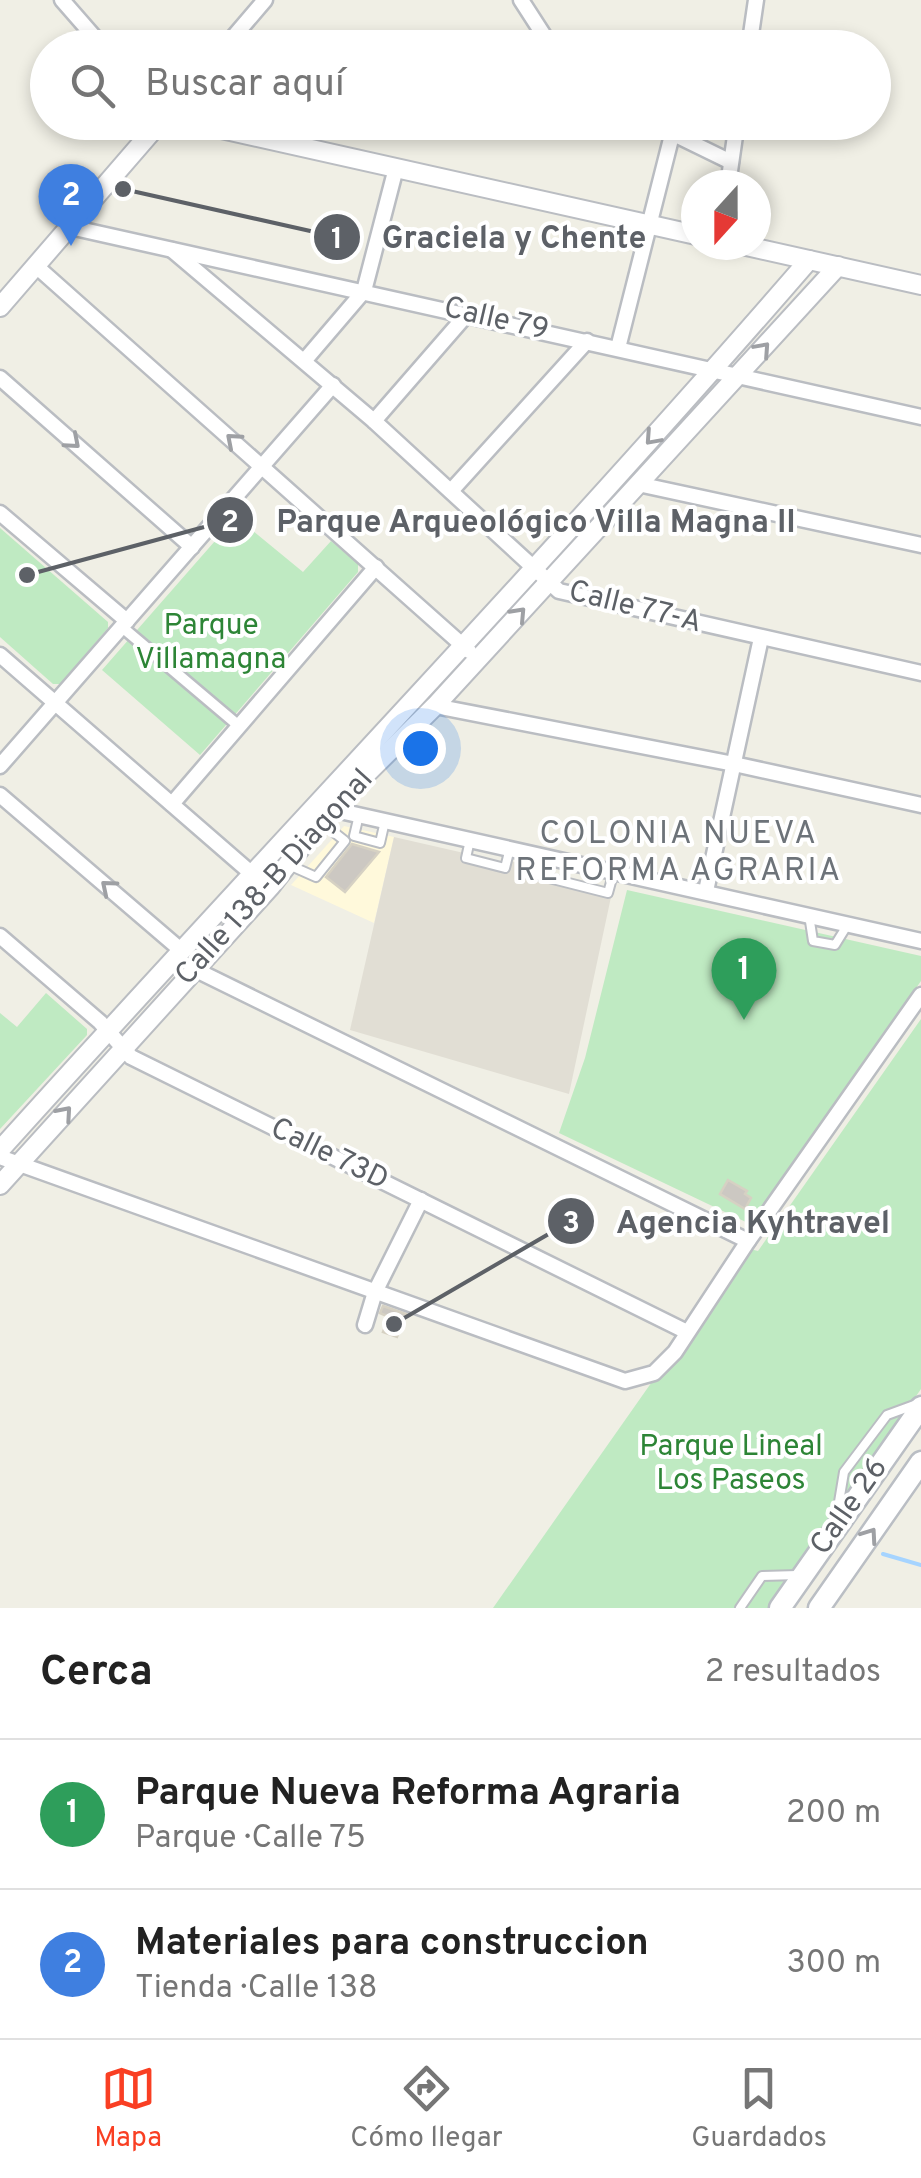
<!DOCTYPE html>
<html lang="es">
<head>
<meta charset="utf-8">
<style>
  :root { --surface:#fff; --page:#f6f6f6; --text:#222; --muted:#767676; --line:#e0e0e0; --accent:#f93f23 }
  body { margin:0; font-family:Overpass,sans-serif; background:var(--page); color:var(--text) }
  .compass { position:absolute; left:681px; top:170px; width:90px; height:90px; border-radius:50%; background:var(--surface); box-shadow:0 5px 15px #0003; rotate:201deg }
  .you { position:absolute; left:420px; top:748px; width:35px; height:35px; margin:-25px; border:8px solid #fff; border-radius:50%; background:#1a73e8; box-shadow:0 0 0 15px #1a73e833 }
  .badge { display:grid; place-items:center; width:65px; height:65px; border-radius:50%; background:var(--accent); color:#fff; font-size:32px; font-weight:700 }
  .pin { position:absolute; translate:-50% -82px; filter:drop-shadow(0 2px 5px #0008) }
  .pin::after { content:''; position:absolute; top:52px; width:35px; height:30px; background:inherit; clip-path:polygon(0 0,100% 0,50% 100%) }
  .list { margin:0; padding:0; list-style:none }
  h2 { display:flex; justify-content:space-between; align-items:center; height:130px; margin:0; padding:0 40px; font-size:42px }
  h2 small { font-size:32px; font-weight:400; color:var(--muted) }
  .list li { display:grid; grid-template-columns:65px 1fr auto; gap:30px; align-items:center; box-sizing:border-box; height:150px; padding:0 40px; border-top:2px solid var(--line) }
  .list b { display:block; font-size:38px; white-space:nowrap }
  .list p { margin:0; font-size:32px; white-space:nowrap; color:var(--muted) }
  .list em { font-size:32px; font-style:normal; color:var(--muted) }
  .icon { flex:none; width:55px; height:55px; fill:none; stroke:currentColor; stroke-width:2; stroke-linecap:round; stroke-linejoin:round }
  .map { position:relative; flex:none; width:921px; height:1608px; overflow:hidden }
  .search { position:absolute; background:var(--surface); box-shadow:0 5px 15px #0003; left:30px; right:30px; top:30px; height:110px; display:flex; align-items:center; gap:25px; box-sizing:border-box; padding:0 35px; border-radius:55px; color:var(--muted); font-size:38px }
  .sheet { height:430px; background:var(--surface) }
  nav { display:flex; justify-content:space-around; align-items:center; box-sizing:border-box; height:140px; border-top:2px solid var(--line); background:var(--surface); font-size:28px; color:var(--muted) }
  nav a { display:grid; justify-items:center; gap:5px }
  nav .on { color:var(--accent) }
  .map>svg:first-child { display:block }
  .commercial { fill:#fff9db }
  .education { fill:#e1ded4 }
  .green { fill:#bfeac2 }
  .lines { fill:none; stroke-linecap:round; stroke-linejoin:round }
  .stream { stroke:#a6d4ff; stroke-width:4 }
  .building { fill:#ccc8c2; stroke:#d6d1c3; stroke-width:2.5 }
  .service-casing { stroke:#babdc2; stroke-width:12 }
  .pedestrian-casing { stroke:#babdc2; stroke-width:15 }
  .minor-casing { stroke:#babdc2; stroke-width:19 }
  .tertiary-casing { stroke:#babdc2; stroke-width:22 }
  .secondary-casing { stroke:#babec4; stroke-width:25 }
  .service { stroke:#fff; stroke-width:8 }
  .pedestrian { stroke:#fff; stroke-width:10 }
  .minor { stroke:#fff; stroke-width:14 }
  .tertiary { stroke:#fff; stroke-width:18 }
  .secondary { stroke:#fff; stroke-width:20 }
  .oneway { stroke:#9ea0a4 }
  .labels { text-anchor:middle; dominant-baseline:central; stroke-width:8; stroke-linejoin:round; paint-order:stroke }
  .street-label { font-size:30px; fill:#5d6167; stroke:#fff }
  .park-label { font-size:30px; fill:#2d8536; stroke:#fff }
  .neighbourhood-label { font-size:32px; letter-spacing:2.5px; fill:#6d7379; stroke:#fff }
  .leader { fill:none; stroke:#5d6167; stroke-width:4 }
  .callout-dot { fill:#5d6167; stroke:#fff; stroke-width:4 }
  .mark-label { font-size:30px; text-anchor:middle; font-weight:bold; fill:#fff }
  .callout-label { font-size:32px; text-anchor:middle; font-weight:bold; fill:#5d6167; stroke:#fff; stroke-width:8; stroke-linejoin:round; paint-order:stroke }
</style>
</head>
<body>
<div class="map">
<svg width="921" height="1608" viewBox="0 0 921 1608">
  <rect width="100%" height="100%" fill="#f0efe5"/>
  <path class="commercial" d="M 344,826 L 394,837 L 374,923 L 291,885 Z"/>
  <path class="education" d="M 394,837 L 464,853 L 507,870 L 510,861 L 537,867 L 535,877 L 611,897 L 569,1094 L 350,1030 Z"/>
  <g class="green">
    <path d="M 236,517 L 303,572 L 331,541 L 358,564 L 358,572 L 200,755 L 102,670 Z"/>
    <path d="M 0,528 L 108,622 L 108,628 L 60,684 L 53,684 L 0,637 Z"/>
    <path d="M 627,890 L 921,956 L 921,981 L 750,1224 L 559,1133 L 585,1058 Z"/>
    <path d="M 46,993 L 87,1029 L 87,1035 L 0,1129 L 0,1013 L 17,1027 Z"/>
    <path d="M 921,1019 L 921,1389 L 768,1608 L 493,1608 L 746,1248 L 758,1251 Z"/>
  </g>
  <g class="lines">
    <path class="stream" d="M 883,1554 L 921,1565"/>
  </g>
  <g class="building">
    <path d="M 352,844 L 379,852 L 345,892 L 326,877 Z"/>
    <path d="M 728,1180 L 747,1191 L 745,1194 L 751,1198 L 745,1209 L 720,1194 Z"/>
    <path d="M 383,1306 L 406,1314 L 397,1337 L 383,1332 L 389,1317 L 380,1313 Z"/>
  </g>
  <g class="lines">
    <defs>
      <g id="service">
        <path d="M 359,815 L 354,836 L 380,843 L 385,821"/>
        <path d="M 470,840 L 466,858 L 505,868 L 510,848"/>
        <path d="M 542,857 L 537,875 L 608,893 L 614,871"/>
        <path d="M 289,865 L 316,877 L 345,841 L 321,822"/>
        <path d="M 809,915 L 813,941 L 835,945 L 848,924"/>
        <path d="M 837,1514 L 844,1472 L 887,1415 L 917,1404"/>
        <path d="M 740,1608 L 762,1576 L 798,1575"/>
      </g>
      <path id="pedestrian" d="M 122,627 L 239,726"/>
      <g id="minor">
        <path d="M 62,0 L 104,48"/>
        <path d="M 521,0 L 552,48"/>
        <path d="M 224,48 L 265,0"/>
        <path d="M 749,48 L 756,0"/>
        <path d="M 649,122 L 731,162"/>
        <path d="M 728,185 L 737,122"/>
        <path d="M 70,227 L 921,417"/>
        <path d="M 172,250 L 374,421 L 559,591 L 921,673"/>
        <path d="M 36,266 L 469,651"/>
        <path d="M 618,348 L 672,135"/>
        <path d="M 305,360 L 364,291 L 396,168"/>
        <path d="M 0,378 L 192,547"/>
        <path d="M 374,421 L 468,313"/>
        <path d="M 638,484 L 921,545"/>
        <path d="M 451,491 L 587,341"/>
        <path d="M 0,513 L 127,621"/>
        <path d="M 0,655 L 251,873 L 271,886"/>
        <path d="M 435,706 L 734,764 L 921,805"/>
        <path d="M 0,766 L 333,385"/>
        <path d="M 0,795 L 182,951"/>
        <path d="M 172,804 L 376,567"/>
        <path d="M 331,809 L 921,941"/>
        <path d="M 706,891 L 761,638"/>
        <path d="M 0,936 L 100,1022 L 131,1057 L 687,1332"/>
        <path d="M 194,969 L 748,1241"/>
        <path d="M 0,1157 L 625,1381 L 654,1373 L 675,1352 L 748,1241 L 921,995"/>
        <path d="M 365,1325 L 375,1292 L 421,1200"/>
      </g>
      <g id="tertiary">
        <path d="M 190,122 L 696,235"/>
        <path d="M 742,245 L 921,285"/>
        <path d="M 0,307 L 160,122"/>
        <path d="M 0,1150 C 268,852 547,563 809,260"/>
        <path d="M 0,1185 L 271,886 L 331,809 L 435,706 L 838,266"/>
      </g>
      <g id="secondary">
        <path d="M 780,1608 L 921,1407"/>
        <path d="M 819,1608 L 921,1462"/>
      </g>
    </defs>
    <use href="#service" class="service-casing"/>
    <use href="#pedestrian" class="pedestrian-casing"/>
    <use href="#minor" class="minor-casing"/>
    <use href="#tertiary" class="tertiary-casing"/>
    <use href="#secondary" class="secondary-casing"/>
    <use href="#service" class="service"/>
    <use href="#pedestrian" class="pedestrian"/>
    <use href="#minor" class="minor"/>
    <use href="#tertiary" class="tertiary"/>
    <use href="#secondary" class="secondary"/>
  </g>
  <defs><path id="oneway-chevron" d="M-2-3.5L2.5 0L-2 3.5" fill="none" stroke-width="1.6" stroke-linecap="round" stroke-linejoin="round" transform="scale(2.5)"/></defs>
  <g class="oneway">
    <use href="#oneway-chevron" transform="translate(763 349) rotate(-48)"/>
    <use href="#oneway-chevron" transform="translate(652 438) rotate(132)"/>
    <use href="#oneway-chevron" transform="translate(233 440) rotate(-139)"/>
    <use href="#oneway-chevron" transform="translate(73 442) rotate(41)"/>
    <use href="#oneway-chevron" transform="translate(519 614) rotate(-47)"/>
    <use href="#oneway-chevron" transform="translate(108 887) rotate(-140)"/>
    <use href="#oneway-chevron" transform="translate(65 1113) rotate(-49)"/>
    <use href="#oneway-chevron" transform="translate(870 1535) rotate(-55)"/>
  </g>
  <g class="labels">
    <g class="street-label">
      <text transform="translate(496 320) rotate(13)">Calle 79</text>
      <text transform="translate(635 608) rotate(14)">Calle 77-A</text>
      <text transform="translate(275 878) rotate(-48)">Calle 138-B Diagonal</text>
      <text transform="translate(329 1155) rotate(26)">Calle 73D</text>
      <text transform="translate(850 1507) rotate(-55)">Calle 26</text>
    </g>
    <g class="park-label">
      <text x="211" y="626">Parque<tspan x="211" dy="34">Villamagna</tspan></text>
      <text x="731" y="1447">Parque Lineal<tspan x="731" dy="34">Los Paseos</tspan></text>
    </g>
    <g class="neighbourhood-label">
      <text x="679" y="835">COLONIA NUEVA<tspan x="679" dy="37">REFORMA AGRARIA</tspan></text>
    </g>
  </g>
  <path class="leader" d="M123 189L337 237M27 575L230 520M394 1324L571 1221"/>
  <g class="callout-dot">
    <circle cx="123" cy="189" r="10"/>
    <circle cx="27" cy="575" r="10"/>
    <circle cx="394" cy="1324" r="10"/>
    <circle cx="337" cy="237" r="25"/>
    <circle cx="230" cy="520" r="25"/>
    <circle cx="571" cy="1221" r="25"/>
  </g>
  <g class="mark-label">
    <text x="337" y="248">1</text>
    <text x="230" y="531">2</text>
    <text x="571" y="1232">3</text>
  </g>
  <g class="callout-label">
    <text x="514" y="248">Graciela y Chente</text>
    <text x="536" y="532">Parque Arqueológico Villa Magna II</text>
    <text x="753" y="1233">Agencia Kyhtravel</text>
  </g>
</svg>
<svg class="compass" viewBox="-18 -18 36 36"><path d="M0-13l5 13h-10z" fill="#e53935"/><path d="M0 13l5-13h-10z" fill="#767676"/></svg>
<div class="you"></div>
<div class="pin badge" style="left:744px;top:1020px;background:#2e9e5b">1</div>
<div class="pin badge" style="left:71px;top:246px;background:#3f7fe0">2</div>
<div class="search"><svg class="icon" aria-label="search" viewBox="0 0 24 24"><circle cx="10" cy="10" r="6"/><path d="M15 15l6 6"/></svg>Buscar aquí</div>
</div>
<section class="sheet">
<h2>Cerca<small>2 resultados</small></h2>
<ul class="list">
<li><span class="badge" style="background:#2e9e5b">1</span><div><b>Parque Nueva Reforma Agraria</b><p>Parque · Calle 75</p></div><em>200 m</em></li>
<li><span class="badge" style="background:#3f7fe0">2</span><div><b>Materiales para construccion</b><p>Tienda · Calle 138</p></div><em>300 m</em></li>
</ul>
</section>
<nav>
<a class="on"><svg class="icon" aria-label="map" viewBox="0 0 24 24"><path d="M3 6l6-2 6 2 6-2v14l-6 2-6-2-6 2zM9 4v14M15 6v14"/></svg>Mapa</a>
<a><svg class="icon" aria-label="directions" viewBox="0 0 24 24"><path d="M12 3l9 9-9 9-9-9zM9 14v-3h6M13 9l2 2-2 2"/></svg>Cómo llegar</a>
<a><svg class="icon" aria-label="saved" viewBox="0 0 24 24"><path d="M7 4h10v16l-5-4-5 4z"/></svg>Guardados</a>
</nav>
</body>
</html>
